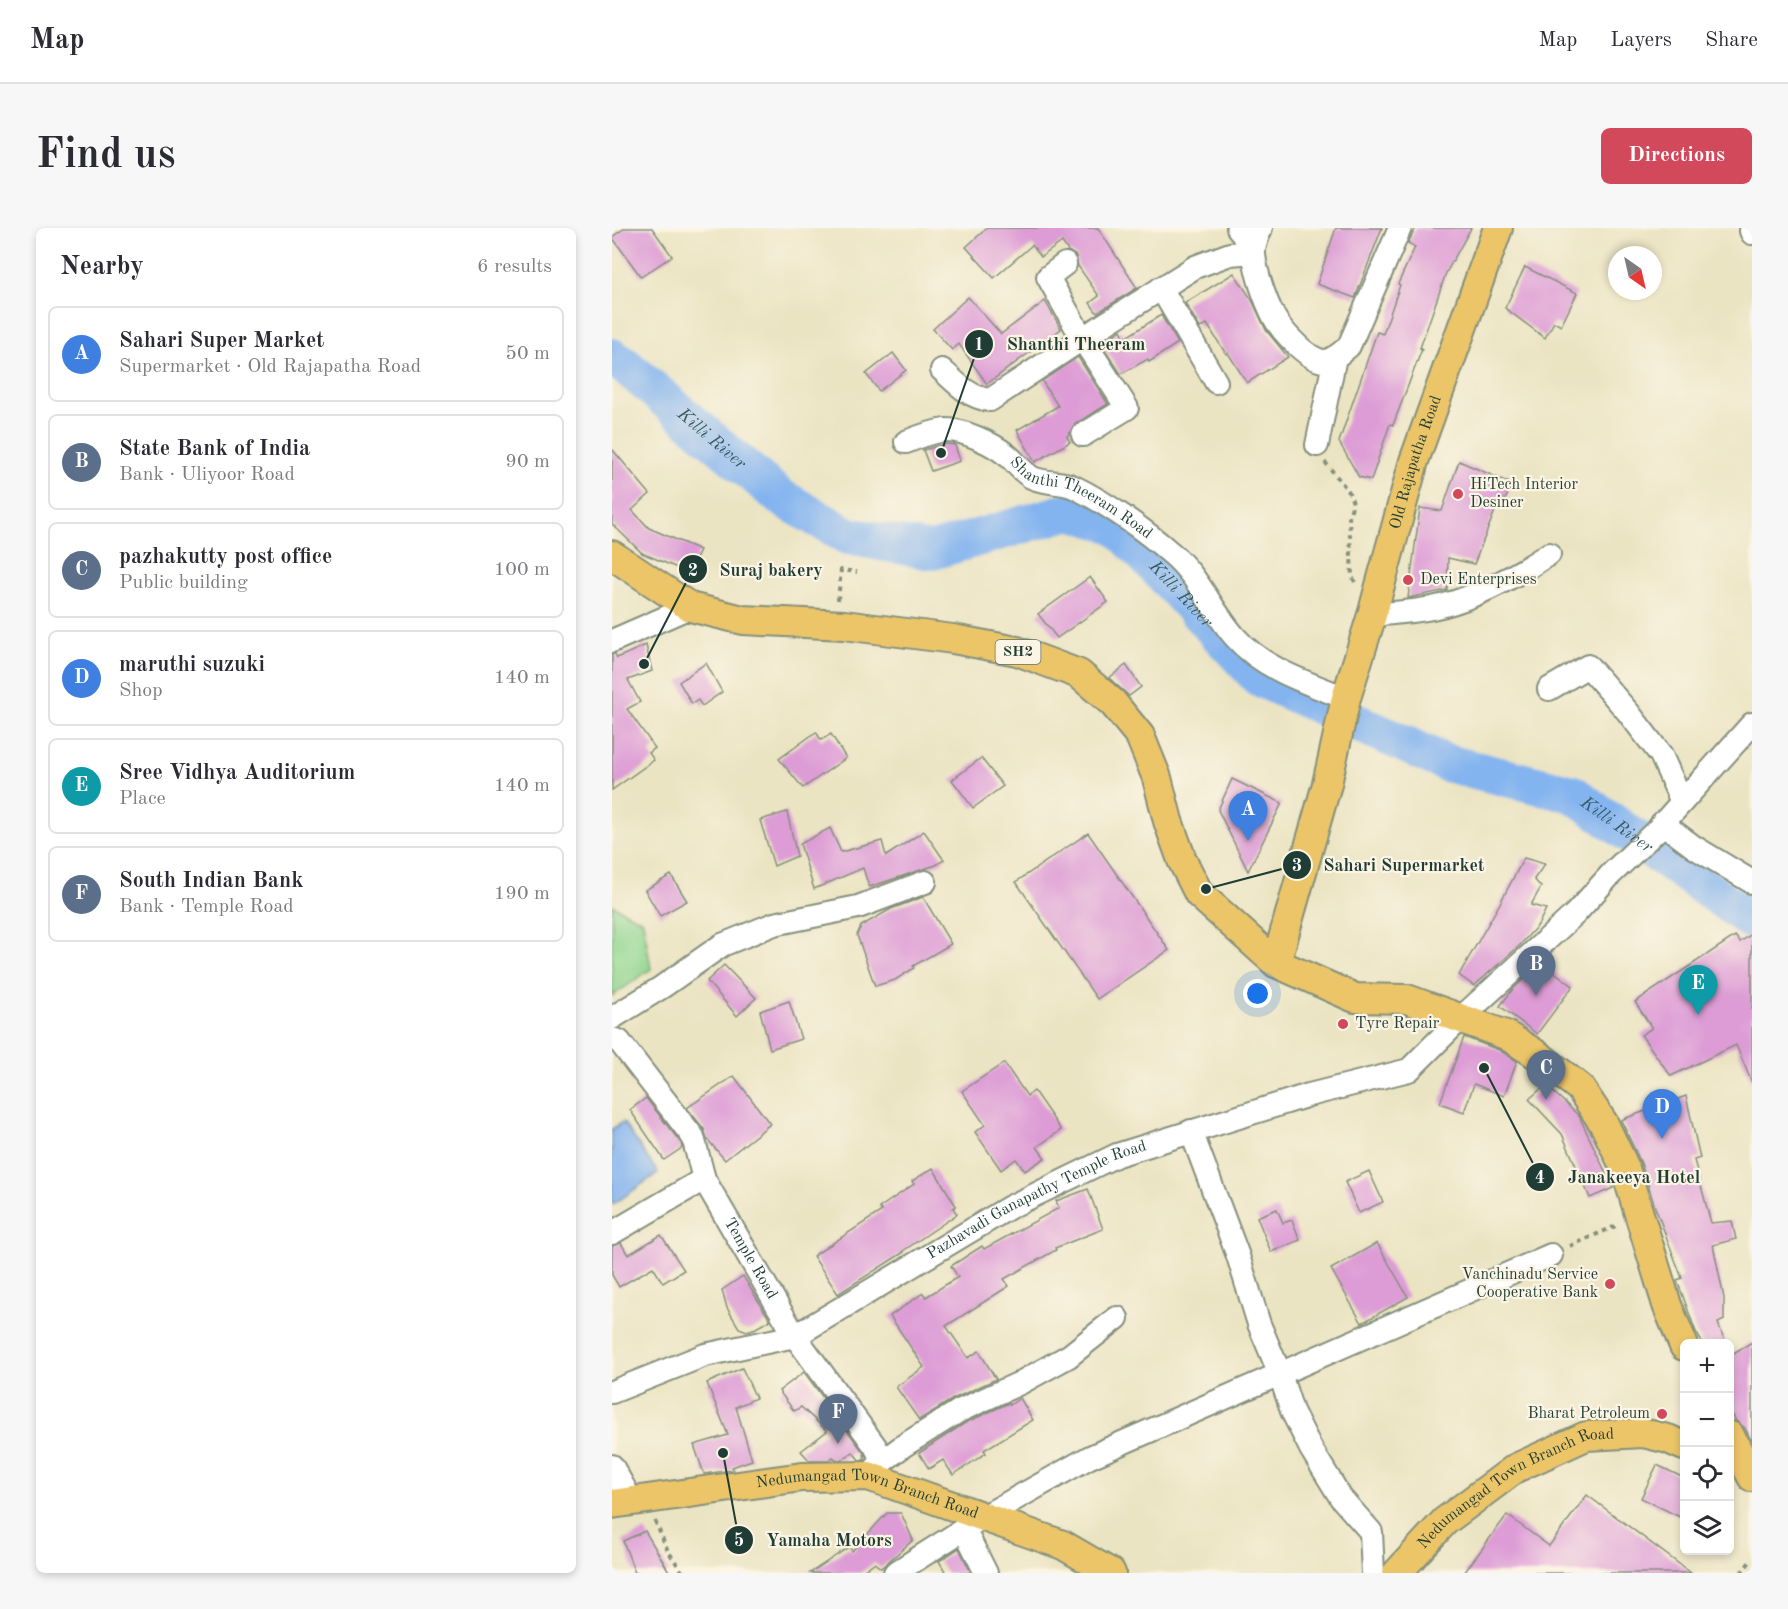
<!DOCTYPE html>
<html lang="en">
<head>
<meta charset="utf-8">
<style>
  :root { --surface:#fff; --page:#f7f7f7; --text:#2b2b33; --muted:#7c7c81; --line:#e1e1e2; --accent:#d1495b }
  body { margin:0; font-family:"Old Standard TT",serif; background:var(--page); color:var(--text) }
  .controls { position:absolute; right:18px; bottom:18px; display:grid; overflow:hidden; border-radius:9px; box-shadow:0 3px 9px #0003 }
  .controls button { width:54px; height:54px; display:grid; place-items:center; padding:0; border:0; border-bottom:2px solid var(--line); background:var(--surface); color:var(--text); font:30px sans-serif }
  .compass { position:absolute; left:996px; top:18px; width:54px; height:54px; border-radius:50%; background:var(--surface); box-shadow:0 3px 9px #0003; rotate:146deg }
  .you { position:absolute; left:646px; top:766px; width:21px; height:21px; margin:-15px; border:4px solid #fff; border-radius:50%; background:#1a73e8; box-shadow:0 0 0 9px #1a73e833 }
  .badge { display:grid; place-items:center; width:39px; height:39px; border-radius:50%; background:var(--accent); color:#fff; font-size:20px; font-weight:700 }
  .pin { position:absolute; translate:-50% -50px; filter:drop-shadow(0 2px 3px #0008) }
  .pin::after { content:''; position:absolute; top:32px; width:21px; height:18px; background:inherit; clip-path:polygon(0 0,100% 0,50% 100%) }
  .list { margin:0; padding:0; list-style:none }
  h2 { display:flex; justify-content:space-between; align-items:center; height:78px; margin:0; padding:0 24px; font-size:26px }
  h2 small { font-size:20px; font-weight:400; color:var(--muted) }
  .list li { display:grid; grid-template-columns:39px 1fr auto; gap:18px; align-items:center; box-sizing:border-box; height:96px; margin:0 12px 12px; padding:0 12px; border:2px solid var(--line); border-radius:9px }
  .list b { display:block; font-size:22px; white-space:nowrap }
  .list p { margin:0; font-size:20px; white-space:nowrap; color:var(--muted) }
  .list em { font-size:20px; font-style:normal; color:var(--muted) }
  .icon { flex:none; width:33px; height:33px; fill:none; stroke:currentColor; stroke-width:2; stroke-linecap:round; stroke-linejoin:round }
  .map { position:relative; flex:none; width:1140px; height:1345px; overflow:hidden; border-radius:9px }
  header { display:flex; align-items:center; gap:36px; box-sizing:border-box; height:84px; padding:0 30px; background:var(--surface); border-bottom:2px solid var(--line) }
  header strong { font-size:28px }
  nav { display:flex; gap:33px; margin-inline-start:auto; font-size:21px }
  .intro { display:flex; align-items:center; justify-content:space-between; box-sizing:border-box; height:144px; padding:0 36px }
  h1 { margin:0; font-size:42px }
  .button { padding:15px 27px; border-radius:9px; background:var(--accent); color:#fff; font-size:21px; font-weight:700 }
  main { display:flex; gap:36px; padding:0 36px }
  aside { flex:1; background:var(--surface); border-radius:9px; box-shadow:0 3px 9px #0003 }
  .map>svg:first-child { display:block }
  .green { fill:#90d58f; stroke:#588962; stroke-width:1.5 }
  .water { fill:#83b4ef; stroke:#517892; stroke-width:1.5 }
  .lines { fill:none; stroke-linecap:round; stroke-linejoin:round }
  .river { stroke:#83b4ef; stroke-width:38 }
  .building { fill:#dd9cd6 }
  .minor-casing { stroke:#85907c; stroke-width:26 }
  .major-casing { stroke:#85907c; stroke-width:32 }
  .path { stroke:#85907c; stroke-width:4; stroke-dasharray:4.5 4.5; stroke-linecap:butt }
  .minor { stroke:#fff; stroke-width:22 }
  .major { stroke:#ecc569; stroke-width:28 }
  .poi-dot { fill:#d1495b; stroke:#fcf5e5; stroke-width:2 }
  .labels { text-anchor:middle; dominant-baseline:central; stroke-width:4.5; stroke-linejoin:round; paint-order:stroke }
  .shield { fill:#fcf5e5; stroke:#617469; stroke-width:1.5 }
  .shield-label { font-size:15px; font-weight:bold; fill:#1f3d34 }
  .street-label { font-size:16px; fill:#1f3d34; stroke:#fcf5e5 }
  .poi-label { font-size:16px; fill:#1f3d34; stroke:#fcf5e5; text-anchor:start }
  .water-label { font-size:18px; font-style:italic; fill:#385b63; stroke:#fcf5e5 }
  .leader { fill:none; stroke:#1f3d34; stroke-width:2 }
  .callout-dot { fill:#1f3d34; stroke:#fcf5e5; stroke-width:2 }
  .mark-label { font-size:18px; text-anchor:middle; font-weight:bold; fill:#fff }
  .callout-label { font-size:18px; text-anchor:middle; font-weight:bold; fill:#1f3d34; stroke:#fcf5e5; stroke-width:4.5; stroke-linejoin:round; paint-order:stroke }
</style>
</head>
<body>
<header>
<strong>Map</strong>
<nav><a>Map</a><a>Layers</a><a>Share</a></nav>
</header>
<div class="intro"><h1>Find us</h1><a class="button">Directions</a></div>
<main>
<aside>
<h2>Nearby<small>6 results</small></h2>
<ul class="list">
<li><span class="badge" style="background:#3f7fe0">A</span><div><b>Sahari Super Market</b><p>Supermarket · Old Rajapatha Road</p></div><em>50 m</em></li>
<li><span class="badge" style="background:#5c6f8a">B</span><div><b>State Bank of India</b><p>Bank · Uliyoor Road</p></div><em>90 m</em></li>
<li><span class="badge" style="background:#5c6f8a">C</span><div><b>pazhakutty post office</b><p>Public building</p></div><em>100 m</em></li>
<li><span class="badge" style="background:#3f7fe0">D</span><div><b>maruthi suzuki</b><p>Shop</p></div><em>140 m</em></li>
<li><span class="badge" style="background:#0f9aa8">E</span><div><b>Sree Vidhya Auditorium</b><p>Place</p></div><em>140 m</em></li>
<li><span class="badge" style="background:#5c6f8a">F</span><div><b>South Indian Bank</b><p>Bank · Temple Road</p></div><em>190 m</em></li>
</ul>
</aside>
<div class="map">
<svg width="1140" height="1345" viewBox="0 0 1140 1345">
  <rect width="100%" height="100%" fill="#fcf5e5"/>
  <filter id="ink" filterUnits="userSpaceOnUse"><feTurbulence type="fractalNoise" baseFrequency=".0167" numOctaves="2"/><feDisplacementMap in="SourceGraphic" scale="12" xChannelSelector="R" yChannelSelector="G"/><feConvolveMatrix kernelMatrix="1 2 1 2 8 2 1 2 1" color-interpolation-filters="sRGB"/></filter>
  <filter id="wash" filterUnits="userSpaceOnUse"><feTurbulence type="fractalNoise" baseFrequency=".008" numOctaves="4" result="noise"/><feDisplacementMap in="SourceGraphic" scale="24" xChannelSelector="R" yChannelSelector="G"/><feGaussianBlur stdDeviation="1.35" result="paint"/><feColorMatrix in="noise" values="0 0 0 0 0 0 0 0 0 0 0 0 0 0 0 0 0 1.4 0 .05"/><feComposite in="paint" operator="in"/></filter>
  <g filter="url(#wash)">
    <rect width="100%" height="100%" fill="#ebe4c3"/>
    <path class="green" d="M 0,677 L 31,693 L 39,741 L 0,768 Z"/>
    <path class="water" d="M 11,894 L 46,945 L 0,977 L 0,901 Z"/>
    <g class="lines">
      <path class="river" id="s1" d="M 0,129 L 16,140 L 168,269 L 236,308 L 320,323 L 458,283 L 505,298 L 647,450 L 834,535 L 961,566 L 1140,693"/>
    </g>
    <g id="blocks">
      <g class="building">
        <path d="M 13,0 L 40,0 L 60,28 L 29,49 L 0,9 Z"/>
        <path d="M 375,0 L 486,0 L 525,60 L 485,85 L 478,75 L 487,68 L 466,38 L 464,28 L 456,23 L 450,14 L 429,29 L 420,17 L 382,50 L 354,19 Z"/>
        <path d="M 724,0 L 770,0 L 743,70 L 705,56 Z"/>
        <path d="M 804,0 L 859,0 L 834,45 L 808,120 L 810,121 L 781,197 L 778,196 L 759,252 L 747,249 L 727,214 L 765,104 L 771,106 L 788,57 L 786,56 L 803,19 L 796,15 Z"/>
        <path d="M 913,39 L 965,65 L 949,98 L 942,94 L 933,110 L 893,80 Z"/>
        <path d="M 622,45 L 640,72 L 654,102 L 676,129 L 635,155 L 616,125 L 614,126 L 595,96 L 588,100 L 573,75 Z"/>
        <path d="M 356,69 L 389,106 L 433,73 L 449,101 L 375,156 L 347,116 L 340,122 L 321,101 Z"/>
        <path d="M 549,87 L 566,115 L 537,134 L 536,131 L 509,146 L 489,115 L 509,102 L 513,110 Z"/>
        <path d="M 281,125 L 294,142 L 267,163 L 254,146 Z"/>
        <path d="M 466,129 L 496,176 L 463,196 L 455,209 L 458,214 L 423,234 L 405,202 L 446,178 L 430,153 Z"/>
        <path d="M 334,216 L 343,217 L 348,233 L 319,243 L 311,222 Z"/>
        <path d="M 0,221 L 38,266 L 20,282 L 37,300 L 88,322 L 77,345 L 30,325 L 0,296 Z"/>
        <path d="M 847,233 L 900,256 L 893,272 L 888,270 L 862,336 L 836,330 L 835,362 L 796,370 L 808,280 L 830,283 Z"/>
        <path d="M 478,349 L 496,374 L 445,410 L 426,386 Z"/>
        <path d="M 34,417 L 40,443 L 16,452 L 28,474 L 15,481 L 43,520 L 37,525 L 42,532 L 0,562 L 0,426 L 3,426 L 5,430 Z"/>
        <path d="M 94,435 L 110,464 L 90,478 L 86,472 L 80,476 L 67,454 Z"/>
        <path d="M 514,437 L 529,459 L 517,468 L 497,450 Z"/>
        <path d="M 204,504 L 209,512 L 219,506 L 234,530 L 191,560 L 167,531 Z"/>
        <path d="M 369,530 L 391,558 L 361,580 L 340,552 Z"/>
        <path d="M 620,551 L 670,575 L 636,643 L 606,582 Z"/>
        <path d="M 175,584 L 185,628 L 162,638 L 148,592 Z"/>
        <path d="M 218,600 L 229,624 L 270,613 L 274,628 L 312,603 L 332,632 L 324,637 L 257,659 L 251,640 L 202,661 L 188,616 Z"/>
        <path d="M 476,605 L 557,722 L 485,771 L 404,654 Z"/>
        <path d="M 912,630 L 933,636 L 922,651 L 929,659 L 919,677 L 934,681 L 926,697 L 907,718 L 862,758 L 847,747 L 887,677 Z"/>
        <path d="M 59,647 L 75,673 L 48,688 L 33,662 Z"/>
        <path d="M 311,669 L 339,716 L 301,738 L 302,740 L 283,752 L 263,758 L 245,707 L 249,698 L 279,681 Z"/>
        <path d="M 1140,706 L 1140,855 L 1124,817 L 1059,848 L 1029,807 L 1040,800 L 1023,774 L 1123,708 L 1128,714 Z"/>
        <path d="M 930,735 L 961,758 L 925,806 L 888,778 L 901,761 Z"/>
        <path d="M 112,737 L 144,770 L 125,788 L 95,753 Z"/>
        <path d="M 177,773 L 189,811 L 158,821 L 148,783 Z"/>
        <path d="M 852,809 L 887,822 L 905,833 L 892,868 L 862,856 L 852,884 L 828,875 Z"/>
        <path d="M 392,835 L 415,868 L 422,863 L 449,902 L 425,919 L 433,930 L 413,943 L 404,931 L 389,942 L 363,904 L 373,897 L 350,863 Z"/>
        <path d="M 122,848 L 158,896 L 113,932 L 95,911 L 92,901 L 75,880 Z"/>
        <path d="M 934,857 L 967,888 L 1001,960 L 978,970 L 950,906 L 917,871 Z"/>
        <path d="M 1074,868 L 1088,930 L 1082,932 L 1099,995 L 1120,993 L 1124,1011 L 1101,1017 L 1112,1070 L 1112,1092 L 1106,1095 L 1114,1116 L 1091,1116 L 1084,1104 L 1065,1052 L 1070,1050 L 1043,979 L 1029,935 L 1009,892 Z"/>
        <path d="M 34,870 L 69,915 L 70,920 L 52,932 L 18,882 Z"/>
        <path d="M 321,940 L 344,978 L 341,980 L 345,986 L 291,1023 L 292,1024 L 226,1066 L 201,1028 L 270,983 L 267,980 L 302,956 L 300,953 Z"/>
        <path d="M 757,943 L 771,974 L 747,985 L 733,954 Z"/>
        <path d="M 476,961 L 491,1001 L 443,1020 L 444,1022 L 392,1051 L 397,1058 L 334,1098 L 356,1130 L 367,1123 L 384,1151 L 341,1171 L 307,1192 L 284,1159 L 312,1139 L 278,1088 L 311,1065 L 314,1069 L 346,1049 L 339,1038 L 370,1018 L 372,1021 L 447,980 L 444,973 Z"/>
        <path d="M 665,981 L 671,995 L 680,992 L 688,1012 L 659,1024 L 645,989 Z"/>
        <path d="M 49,1007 L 72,1042 L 51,1055 L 41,1039 L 7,1059 L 0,1047 L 0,1018 L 9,1015 L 16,1027 Z"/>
        <path d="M 765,1015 L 796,1069 L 750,1095 L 719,1041 Z"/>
        <path d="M 131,1048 L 158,1092 L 144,1100 L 135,1103 L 127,1100 L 115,1080 L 110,1062 Z"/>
        <path d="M 1140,1114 L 1140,1214 L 1133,1200 L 1124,1193 L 1118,1182 L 1118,1127 Z"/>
        <path d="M 130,1140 L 144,1170 L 124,1179 L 140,1232 L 120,1239 L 121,1242 L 92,1246 L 82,1217 L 116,1207 L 95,1155 Z"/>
        <path d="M 192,1144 L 252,1225 L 253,1232 L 247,1232 L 241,1224 L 230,1232 L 224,1232 L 221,1229 L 217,1232 L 197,1232 L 189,1223 L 215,1203 L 189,1179 L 182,1183 L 167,1163 Z"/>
        <path d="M 408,1170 L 421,1192 L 372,1222 L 374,1225 L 341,1247 L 331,1232 L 317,1241 L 307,1225 L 353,1195 L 397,1175 L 398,1177 Z"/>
        <path d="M 1045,1237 L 1072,1250 L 1072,1291 L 1029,1270 Z"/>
        <path d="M 975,1267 L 1079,1345 L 852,1345 L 895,1287 L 937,1318 Z"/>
        <path d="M 275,1285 L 289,1285 L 301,1312 L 269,1340 L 262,1335 L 248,1345 L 198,1345 L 237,1319 L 240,1323 Z"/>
        <path d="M 33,1303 L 58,1345 L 23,1345 L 11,1313 Z"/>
        <path d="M 347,1320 L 359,1345 L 334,1345 L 327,1333 Z"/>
      </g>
    </g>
  </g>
  <g filter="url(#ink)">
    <use href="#blocks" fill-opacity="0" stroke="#85907c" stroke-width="1.5"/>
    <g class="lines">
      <defs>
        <g id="minor">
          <path d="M 626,0 L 642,24"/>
          <path d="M 649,0 C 646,8 641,18 642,27 C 644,45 653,72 662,89 C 669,102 697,134 713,133 C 722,132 731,123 737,118 L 788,0"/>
          <path d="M 1139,3 L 1140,5"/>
          <path d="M 453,36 L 436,49 L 470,110 L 515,180 L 471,207"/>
          <path d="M 549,60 L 604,154"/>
          <path d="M 330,142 C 345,156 358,170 378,172 L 485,101 L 583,39 L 618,26 L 642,24"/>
          <path id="s2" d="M 294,214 C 306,209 319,204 333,202 C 351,201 381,216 395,227 C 403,233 410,244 419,249 C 432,256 449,253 462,259 C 493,274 534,303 560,326 C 587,349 600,383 623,409 C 651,441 695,455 734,470"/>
          <path d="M 705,217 L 723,129"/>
          <path d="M 760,387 C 779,385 800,384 820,380 C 861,372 902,349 937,326"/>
          <path d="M 0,413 L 78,379"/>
          <path d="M 937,461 L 976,438 L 1016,484 L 1049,527 L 1070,574"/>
          <path d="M 1050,595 L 1082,619 L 1140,654"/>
          <path d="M 0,790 L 50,759 L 110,717 L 162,696 L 246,679 L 313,654"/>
          <path id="s3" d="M 0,811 L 7,813 L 81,909 L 92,951 L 183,1108 L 263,1218 L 271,1233 L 256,1248"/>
          <path d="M 579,903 L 626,1028 L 647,1096 L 668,1146 L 680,1183 L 699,1221 L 729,1270 L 759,1304 L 761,1345"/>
          <path d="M 0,1005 L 92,951"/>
          <path id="s4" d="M 0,1164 L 93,1127 L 183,1108 L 398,979 L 505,927 L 697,867 L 797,842 L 849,790 L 963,686 L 1000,645 L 1045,602 L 1140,496"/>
          <path d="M 271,1233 L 291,1218 L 347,1183 L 408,1155 L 457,1128 L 505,1090"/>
          <path d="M 0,1238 L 15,1265 L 17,1273"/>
          <path d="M 352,1301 L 374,1345"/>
          <path d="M 283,1345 L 371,1289 L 478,1229 L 939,1027"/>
        </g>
        <g id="major">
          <path d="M 0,327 L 78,379 L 131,392 L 232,397 L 341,411 L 405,423 L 467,446 L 501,475 L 528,508 L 545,550 L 556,593 L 570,632 L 587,666 L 664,735 L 743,770 L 795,771 L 894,807 L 930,830 L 968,860 L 992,896 L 1013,940 L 1055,1077 L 1072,1118"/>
          <path id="s5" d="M 664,735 L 715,556 L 734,470 L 760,387 L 802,233 L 886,0"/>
          <path d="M 1118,1208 L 1140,1249"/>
          <path id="s6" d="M 0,1276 L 190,1249 L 256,1248 L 451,1317 L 499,1345"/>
          <path id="s7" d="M 785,1345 L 833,1293 L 904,1240 L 974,1208 L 1031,1205 L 1056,1211 L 1072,1218"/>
        </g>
      </defs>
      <use href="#minor" class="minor-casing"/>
      <use href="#major" class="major-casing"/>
      <g class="path">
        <path d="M 713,234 L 737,264 L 741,275 L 737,288 L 740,348 L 743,354"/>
        <path d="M 226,372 L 229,342 L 245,344"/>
        <path d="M 958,1018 L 1006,997"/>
        <path d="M 43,1293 L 56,1323 L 71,1345"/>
        <path d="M 1129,1345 L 1140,1331"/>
      </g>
      <use href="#minor" class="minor"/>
      <use href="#major" class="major"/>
    </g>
  </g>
  <g class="poi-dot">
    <circle cx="846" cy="266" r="6"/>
    <circle cx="796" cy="352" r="6"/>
    <circle cx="731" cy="796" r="6"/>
    <circle cx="998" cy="1056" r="6"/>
    <circle cx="1050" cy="1186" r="6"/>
  </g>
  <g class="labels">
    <rect class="shield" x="383.5" y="412" width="45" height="24" rx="4.5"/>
    <g class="shield-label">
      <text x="406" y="424">SH2</text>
    </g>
    <g class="street-label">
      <text stroke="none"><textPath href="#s5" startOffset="520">Old Rajapatha Road</textPath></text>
      <text stroke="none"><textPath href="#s2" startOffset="196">Shanthi Theeram Road</textPath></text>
      <text stroke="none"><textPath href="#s4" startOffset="470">Pazhavadi Ganapathy Temple Road</textPath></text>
      <text stroke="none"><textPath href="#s3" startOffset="264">Temple Road</textPath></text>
      <text stroke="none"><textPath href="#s7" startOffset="150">Nedumangad Town Branch Road</textPath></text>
      <text stroke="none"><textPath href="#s6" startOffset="260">Nedumangad Town Branch Road</textPath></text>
    </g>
    <g class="poi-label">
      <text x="858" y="257">HiTech Interior<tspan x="858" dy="18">Desiner</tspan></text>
      <text x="808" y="352">Devi Enterprises</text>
      <text x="743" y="796">Tyre Repair</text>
      <text x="986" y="1047" text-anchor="end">Vanchinadu Service<tspan x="986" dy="18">Cooperative Bank</tspan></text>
      <text x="1038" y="1186" text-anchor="end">Bharat Petroleum</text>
    </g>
    <g class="water-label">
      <text stroke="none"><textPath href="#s1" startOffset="129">Killi River</textPath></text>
      <text stroke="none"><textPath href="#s1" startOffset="669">Killi River</textPath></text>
      <text stroke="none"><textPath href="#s1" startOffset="1173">Killi River</textPath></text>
    </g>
  </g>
  <path class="leader" d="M329 225L367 116M32 436L81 341M594 661L685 637M872 840L928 949M111 1225L127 1312"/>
  <g class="callout-dot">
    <circle cx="329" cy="225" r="6"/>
    <circle cx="32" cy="436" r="6"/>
    <circle cx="594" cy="661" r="6"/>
    <circle cx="872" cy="840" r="6"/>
    <circle cx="111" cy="1225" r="6"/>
    <circle cx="367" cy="116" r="15"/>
    <circle cx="81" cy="341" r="15"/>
    <circle cx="685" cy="637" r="15"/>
    <circle cx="928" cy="949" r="15"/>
    <circle cx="127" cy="1312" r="15"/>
  </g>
  <g class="mark-label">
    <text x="367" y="122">1</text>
    <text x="81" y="348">2</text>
    <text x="685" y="643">3</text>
    <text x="928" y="955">4</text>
    <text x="127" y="1318">5</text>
  </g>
  <g class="callout-label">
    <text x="464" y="122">Shanthi Theeram</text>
    <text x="159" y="348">Suraj bakery</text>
    <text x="792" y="643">Sahari Supermarket</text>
    <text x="1022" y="955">Janakeeya Hotel</text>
    <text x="217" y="1318">Yamaha Motors</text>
  </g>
</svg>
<div class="controls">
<button>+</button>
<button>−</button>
<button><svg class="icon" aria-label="locate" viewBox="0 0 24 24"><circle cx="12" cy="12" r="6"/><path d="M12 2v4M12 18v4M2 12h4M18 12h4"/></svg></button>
<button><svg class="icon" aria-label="layers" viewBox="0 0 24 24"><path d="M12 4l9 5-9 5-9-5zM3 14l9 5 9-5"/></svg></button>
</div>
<svg class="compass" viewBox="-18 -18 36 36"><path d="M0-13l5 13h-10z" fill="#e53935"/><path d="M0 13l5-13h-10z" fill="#7c7c81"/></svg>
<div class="you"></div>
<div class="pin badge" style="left:636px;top:613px;background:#3f7fe0">A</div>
<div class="pin badge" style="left:924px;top:768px;background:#5c6f8a">B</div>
<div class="pin badge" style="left:934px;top:872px;background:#5c6f8a">C</div>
<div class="pin badge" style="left:1050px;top:911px;background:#3f7fe0">D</div>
<div class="pin badge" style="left:1086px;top:787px;background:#0f9aa8">E</div>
<div class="pin badge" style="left:226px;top:1216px;background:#5c6f8a">F</div>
</div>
</main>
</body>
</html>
